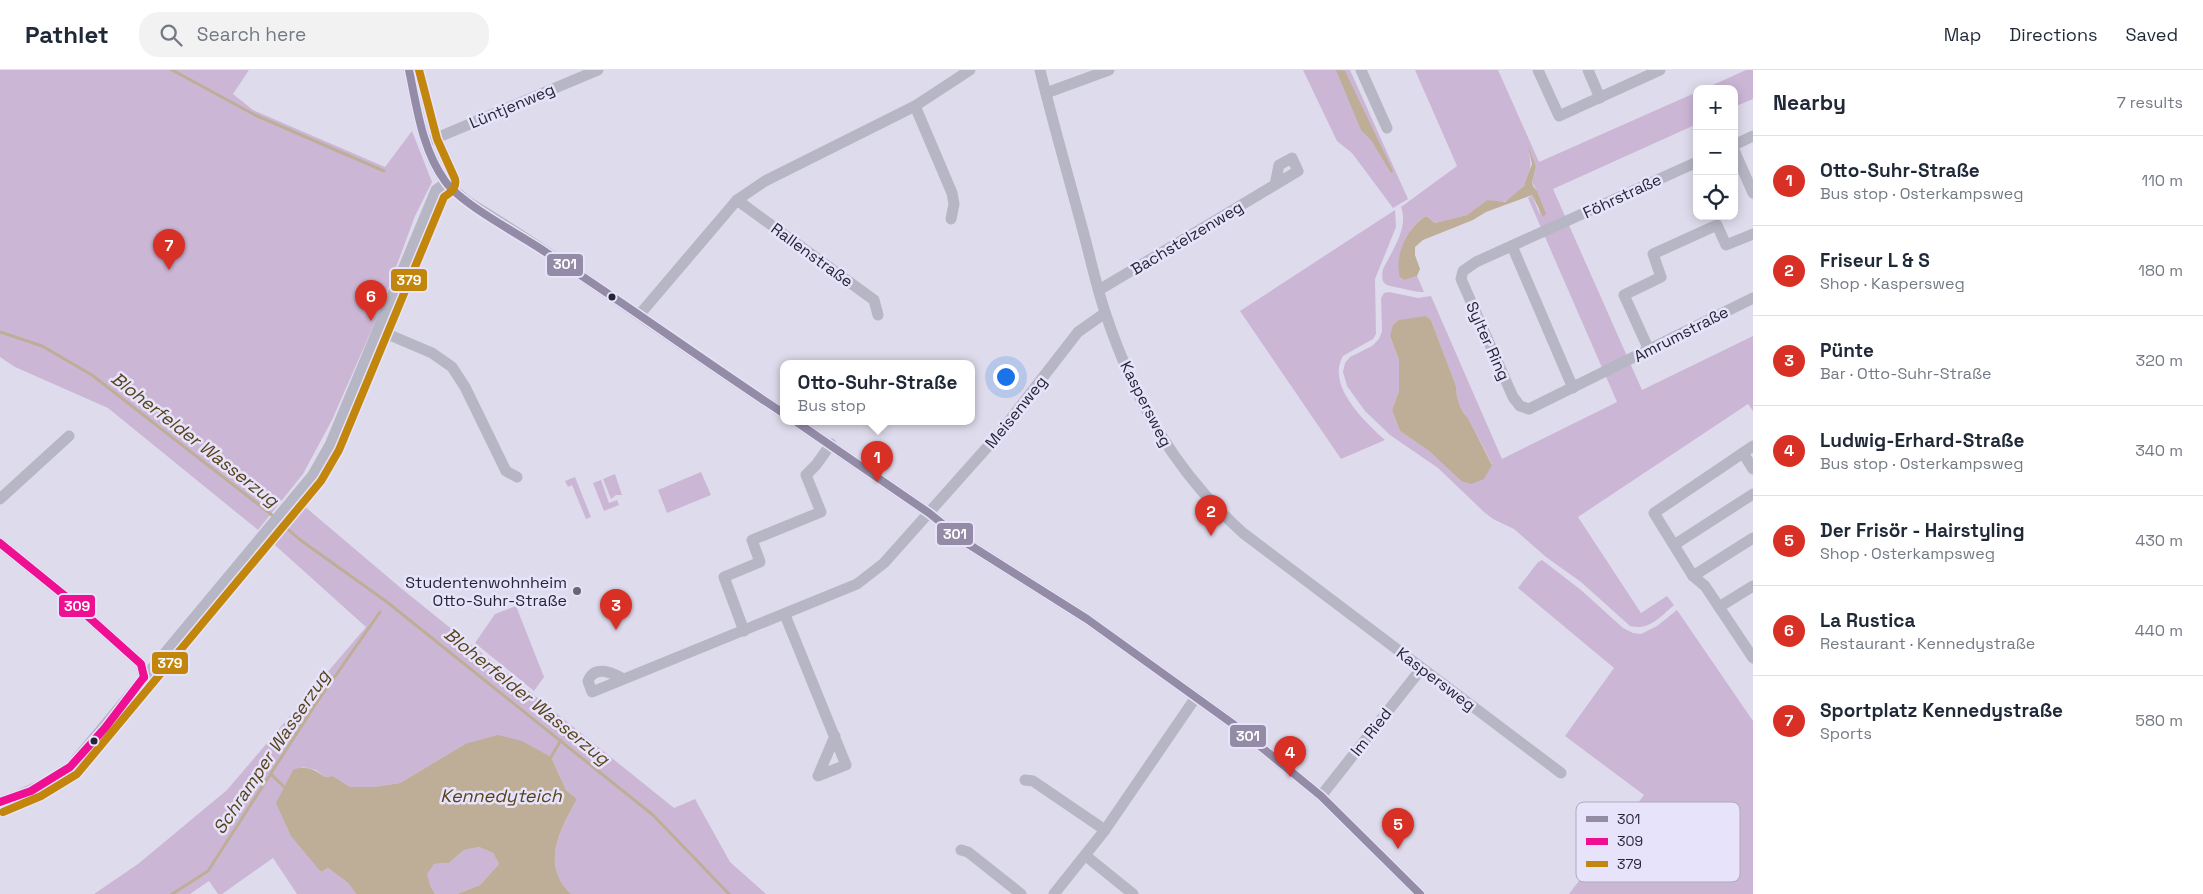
<!DOCTYPE html>
<html lang="en">
<head>
<meta charset="utf-8">
<style>
  :root { --surface:#fff; --page:#f2f2f3; --text:#1f2937; --muted:#747a83; --line:#e0e1e3; --accent:#d93025 }
  body { margin:0; font-family:"Space Grotesk",sans-serif; background:var(--page); color:var(--text) }
  .controls { position:absolute; right:15px; top:15px; display:grid; overflow:hidden; border-radius:10px; box-shadow:0 2px 12px #0003 }
  .controls button { width:45px; height:45px; display:grid; place-items:center; padding:0; border:0; border-bottom:1px solid var(--line); background:var(--surface); color:var(--text); font:25px sans-serif }
  .you { position:absolute; left:1005px; top:306px; width:18px; height:18px; margin:-12px; border:4px solid #fff; border-radius:50%; background:#1a73e8; box-shadow:0 0 0 8px #1a73e833 }
  .badge { display:grid; place-items:center; width:32px; height:32px; border-radius:50%; background:var(--accent); color:#fff; font-size:16px; font-weight:700 }
  .pin { position:absolute; translate:-50% -41px; filter:drop-shadow(0 1px 2px #0008) }
  .pin::after { content:''; position:absolute; top:26px; width:18px; height:15px; background:inherit; clip-path:polygon(0 0,100% 0,50% 100%) }
  .popup { position:absolute; left:780px; top:290px; width:195px; height:65px; box-sizing:border-box; display:grid; place-content:center; border-radius:10px; background:var(--surface); filter:drop-shadow(0 1px 4px #0005); font-size:16px; white-space:nowrap; color:var(--muted) }
  .popup b { font-size:19px; color:var(--text) }
  .popup::after { content:''; position:absolute; left:50%; top:100%; margin-left:-10px; border:10px solid transparent; border-top-color:var(--surface) }
  .list { margin:0; padding:0; list-style:none }
  h2 { display:flex; justify-content:space-between; align-items:center; height:65px; margin:0; padding:0 20px; font-size:21px }
  h2 small { font-size:16px; font-weight:400; color:var(--muted) }
  .list li { display:grid; grid-template-columns:32px 1fr auto; gap:15px; align-items:center; box-sizing:border-box; height:90px; padding:0 20px; border-top:1px solid var(--line) }
  .list b { display:block; font-size:19px; white-space:nowrap }
  .list p { margin:0; font-size:16px; white-space:nowrap; color:var(--muted) }
  .list em { font-size:16px; font-style:normal; color:var(--muted) }
  .icon { flex:none; width:28px; height:28px; fill:none; stroke:currentColor; stroke-width:2; stroke-linecap:round; stroke-linejoin:round }
  .map { position:relative; flex:none; width:1753px; height:824px; overflow:hidden }
  header { display:flex; align-items:center; gap:30px; box-sizing:border-box; height:70px; padding:0 25px; background:var(--surface); border-bottom:1px solid var(--line) }
  header strong { font-size:24px }
  nav { display:flex; gap:28px; margin-inline-start:auto; font-size:18px }
  .search { width:350px; height:45px; background:var(--page); display:flex; align-items:center; gap:12px; box-sizing:border-box; padding:0 18px; border-radius:20px; color:var(--muted); font-size:19px }
  main { display:flex }
  aside { flex:1; background:var(--surface) }
  .map>svg:first-child { display:block }
  .green { fill:#ccb6d5; fill-rule:evenodd }
  .water { fill:#beae98 }
  .lines { fill:none; stroke-linecap:round; stroke-linejoin:round }
  .stream { stroke:#beae98; stroke-width:3 }
  .minor { stroke:#b7b6c5; stroke-width:11 }
  .bus-1-casing { stroke:#e6e3fa; stroke-width:11 }
  .bus-2-casing { stroke:#e6e3fa; stroke-width:11 }
  .bus-3-casing { stroke:#e6e3fa; stroke-width:11 }
  .bus-1 { stroke:#948ca7; stroke-width:8 }
  .bus-2 { stroke:#ee0f93; stroke-width:8 }
  .bus-3 { stroke:#c2860d; stroke-width:8 }
  .bus-dot { fill:#252635; stroke:#e6e3fa; stroke-width:2 }
  .poi-dot { fill:#666675; stroke:#e6e3fa; stroke-width:2 }
  .labels { text-anchor:middle; dominant-baseline:central; stroke-width:5; stroke-linejoin:round; paint-order:stroke }
  .street-label { font-size:16px; fill:#252635; stroke:#e6e3fa }
  .poi-label { font-size:16px; fill:#252635; stroke:#e6e3fa; text-anchor:end }
  .water-label { font-size:18px; font-style:italic; fill:#584218; stroke:#e6e3fa }
  .key { fill:#e6e3fa; stroke:#acaabf; stroke-width:1 }
  .key-label { font-size:14px; fill:#252635 }
  .line-badge { stroke:#e6e3fa; stroke-width:2 }
  .badge-label { font-size:14px; text-anchor:middle; font-weight:bold; fill:#fff }
</style>
</head>
<body>
<header>
<strong>Pathlet</strong>
<div class="search"><svg class="icon" aria-label="search" viewBox="0 0 24 24"><circle cx="10" cy="10" r="6"/><path d="M15 15l6 6"/></svg>Search here</div>
<nav><a>Map</a><a>Directions</a><a>Saved</a></nav>
</header>
<main>
<div class="map">
<svg width="1753" height="824" viewBox="0 0 1753 824">
  <rect width="100%" height="100%" fill="#dedcec"/>
  <g class="green">
    <path d="M 0,0 L 249,0 L 233,24 L 253,40 L 385,97 L 412,61 L 432,112 L 415,146 L 379,243 L 332,350 L 303,404 L 258,460 L 108,338 L 15,297 L 0,287 Z"/>
    <path d="M 1303,0 L 1350,0 L 1408,129 L 1393,138 L 1352,83 L 1337,71 Z"/>
    <path d="M 1415,0 L 1498,0 L 1539,92 L 1697,22 L 1697,54 L 1553,119 L 1642,320 L 1753,266 L 1753,341 L 1748,334 L 1578,447 L 1641,543 L 1667,526 L 1674,535 C 1660,547 1649,561 1630,556 L 1581,512 L 1546,487 L 1514,459 L 1493,449 L 1484,442 L 1438,398 L 1390,365 L 1365,341 L 1347,316 L 1343,302 L 1345,293 L 1350,287 L 1372,276 L 1379,269 L 1382,261 L 1381,228 L 1384,223 L 1389,222 L 1418,228 L 1431,226 L 1502,389 L 1617,332 L 1528,128 L 1532,125 L 1540,145 L 1537,121 L 1532,112 L 1536,97 L 1529,82 C 1534,101 1526,122 1506,131 C 1501,133 1493,131 1487,130 L 1467,145 L 1435,153 L 1426,146 C 1400,163 1405,182 1405,210 L 1417,206 L 1424,222 C 1415,222 1409,220 1400,218 C 1386,215 1380,216 1383,199 C 1392,181 1409,158 1401,137 L 1457,96 ZM 1426,246 L 1431,250 L 1456,316 C 1456,327 1460,341 1468,348 L 1492,394 L 1461,411 L 1429,381 L 1400,361 L 1392,340 L 1399,321 L 1399,290 L 1390,266 Z"/>
    <path d="M 1746,0 L 1753,0 L 1753,29 L 1734,37 L 1734,19 L 1704,19 Z"/>
    <path d="M 1395,140 L 1396,157 L 1375,209 L 1376,264 L 1373,269 L 1343,286 C 1326,315 1364,351 1385,370 L 1341,389 L 1240,241 Z"/>
    <path d="M 701,402 L 711,425 L 667,443 L 658,420 Z"/>
    <path d="M 615,404 L 622,425 L 616,425 L 611,429 L 603,409 Z"/>
    <path d="M 575,407 L 591,447 L 586,449 L 572,415 L 568,417 L 565,411 Z"/>
    <path d="M 601,410 L 609,433 L 617,430 L 619,435 L 604,441 L 593,413 Z"/>
    <path d="M 297,430 L 402,519 L 674,738 L 695,729 L 730,792 L 766,824 L 571,824 C 540,794 560,760 577,729 L 566,720 L 551,687 L 465,674 L 400,713 L 374,717 L 350,717 L 333,706 L 325,707 L 316,700 L 302,697 L 320,802 L 328,798 L 348,813 L 356,824 L 297,824 L 273,788 L 222,824 L 218,824 L 209,811 L 190,824 L 94,824 L 138,794 L 227,720 L 366,557 L 267,468 Z"/>
    <path d="M 1542,490 L 1581,520 L 1623,558 L 1633,563 L 1641,564 L 1657,556 L 1677,540 L 1753,651 L 1753,824 L 1569,824 L 1644,725 L 1565,666 L 1614,598 L 1518,518 L 1538,492 Z"/>
    <path d="M 516,536 L 544,607 L 534,621 L 475,573 L 495,544 Z"/>
    <path d="M 479,777 L 493,783 L 499,794 L 480,815 L 457,824 L 435,824 L 430,815 L 426,803 L 434,794 L 449,793 L 464,780 Z"/>
  </g>
  <g class="water">
    <path d="M 1336,0 L 1345,1 L 1393,101 L 1391,103 L 1371,70 L 1361,60 Z"/>
    <path d="M 1528,76 L 1536,97 L 1532,112 L 1533,116 L 1537,121 L 1546,144 L 1543,147 L 1532,125 L 1486,142 L 1473,150 L 1423,170 L 1415,177 L 1415,185 L 1420,199 L 1417,206 L 1405,210 L 1400,207 C 1394,185 1407,158 1426,146 L 1435,153 L 1467,145 L 1487,130 L 1505,132 L 1524,116 L 1532,94 Z"/>
    <path d="M 1426,246 L 1431,250 L 1456,316 C 1456,327 1460,341 1468,348 L 1492,395 L 1484,409 L 1471,414 L 1461,411 L 1429,381 L 1400,361 L 1392,340 L 1399,321 L 1399,290 L 1390,266 L 1393,255 L 1399,250 Z"/>
    <path d="M 498,665 L 522,671 L 551,687 L 566,720 L 577,729 C 560,760 540,794 571,824 L 457,824 L 480,815 L 499,794 L 493,783 L 479,777 L 464,780 L 449,793 L 434,794 L 427,804 L 430,815 L 435,824 L 356,824 L 348,813 L 328,798 L 321,802 L 291,766 L 276,733 L 293,700 C 305,695 314,699 325,707 L 333,706 L 350,717 L 374,717 L 400,713 L 465,674 Z"/>
  </g>
  <g class="lines">
    <g class="stream">
      <path d="M 172,0 L 255,45 L 384,101"/>
      <path d="M 0,262 L 42,276 L 92,305 L 272,445 L 299,469 L 387,532 L 653,745 L 729,824"/>
      <path d="M 551,687 L 561,670"/>
      <path d="M 272,705 L 284,717"/>
      <path d="M 172,824 L 208,801 L 315,635 L 380,542"/>
    </g>
    <g class="minor">
      <path d="M 409,0 C 417,37 422,79 445,111 C 451,119 461,126 468,132 C 576,198 677,274 783,343"/>
      <path d="M 1040,0 C 1053,53 1068,105 1082,157 C 1090,186 1096,216 1106,245 C 1135,331 1175,402 1243,463 L 1561,703"/>
      <path d="M 1361,0 L 1387,58"/>
      <path d="M 1538,0 L 1559,46 L 1660,0"/>
      <path d="M 1588,0 L 1600,28"/>
      <path d="M 1046,23 L 1109,0"/>
      <path d="M 915,36 L 952,123 L 954,134 L 951,149"/>
      <path d="M 427,72 L 598,0"/>
      <path d="M 1734,75 L 1753,66"/>
      <path d="M 1734,80 L 1753,123"/>
      <path d="M 1697,92 L 1476,192 L 1463,201 L 1461,209 L 1513,327 L 1520,336 L 1529,339 L 1753,228"/>
      <path d="M 737,130 L 874,230 L 878,245"/>
      <path d="M 1512,176 L 1573,318"/>
      <path d="M 1099,220 L 1298,101 L 1292,88 L 1279,95 L 1275,115"/>
      <path d="M 640,244 L 737,130 L 765,111 L 915,36 L 970,0"/>
      <path d="M 378,260 L 432,283 L 452,297 L 465,317 L 506,401 L 517,407"/>
      <path d="M 1649,280 L 1624,225 L 1661,207 L 1653,184 L 1717,155 L 1726,175 L 1753,164"/>
      <path d="M 795,351 L 929,443 L 965,472 L 1087,549 L 1233,654 L 1321,726 L 1420,824"/>
      <path d="M 1753,376 L 1654,443 L 1693,506 L 1705,516 L 1753,588"/>
      <path d="M 1743,383 L 1753,399"/>
      <path d="M 0,429 L 69,366"/>
      <path d="M 0,473 L 64,525 L 141,594 L 144,607"/>
      <path d="M 1674,475 L 1753,424"/>
      <path d="M 1693,506 L 1753,468"/>
      <path d="M 1719,537 L 1753,516"/>
      <path d="M 785,545 L 846,695 L 818,706 L 835,666"/>
      <path d="M 744,561 L 724,507 L 760,492 L 752,470 L 821,442 L 806,405 L 816,395 L 831,374"/>
      <path d="M 624,609 L 592,622 L 588,611 C 595,594 612,603 624,609 L 857,514 L 884,493 L 999,364 L 1078,262 L 1105,243"/>
      <path d="M 1025,710 L 1033,711 L 1105,760"/>
      <path d="M 1321,726 L 1421,599"/>
      <path d="M 0,732 C 26,724 48,713 70,697 L 313,405 L 330,375 L 436,120 L 446,113"/>
      <path d="M 961,780 L 968,782 L 1021,824"/>
      <path d="M 1086,786 L 1133,824"/>
      <path d="M 1054,824 L 1105,760 L 1196,627"/>
    </g>
    <defs>
      <g id="bus-1">
        <path d="M 409,0 C 417,38 422,79 445,111 C 462,135 521,165 547,183 C 627,235 704,291 783,343"/>
        <path d="M 795,351 L 929,443 L 965,472 L 1087,549 L 1233,654 L 1321,726 L 1420,824"/>
      </g>
      <g id="bus-2">
        <path d="M 0,473 L 64,525 L 141,594 L 144,607"/>
        <path d="M 0,732 L 31,721 L 70,697 L 105,658 L 144,607"/>
      </g>
      <path id="bus-3" d="M 3,742 L 41,726 L 77,704 L 321,411 L 339,380 L 444,127 C 451,122 457,118 455,109 L 437,69 L 419,0"/>
    </defs>
    <use href="#bus-1" class="bus-1-casing"/>
    <use href="#bus-2" class="bus-2-casing"/>
    <use href="#bus-3" class="bus-3-casing"/>
    <use href="#bus-1" class="bus-1"/>
    <use href="#bus-2" class="bus-2"/>
    <use href="#bus-3" class="bus-3"/>
  </g>
  <g class="bus-dot">
    <circle cx="612" cy="227" r="4.5"/>
    <circle cx="94" cy="671" r="4.5"/>
  </g>
  <circle class="poi-dot" cx="577" cy="521" r="5"/>
  <g class="labels">
    <g class="street-label">
      <text transform="translate(512 36) rotate(-23)">Lüntjenweg</text>
      <text transform="translate(1622 126) rotate(-25)">Föhrstraße</text>
      <text transform="translate(1187 168) rotate(-31)">Bachstelzenweg</text>
      <text transform="translate(812 185) rotate(36)">Rallenstraße</text>
      <text transform="translate(1681 264) rotate(-27)">Amrumstraße</text>
      <text transform="translate(1488 271) rotate(66)">Sylter Ring</text>
      <text transform="translate(1146 334) rotate(63)">Kaspersweg</text>
      <text transform="translate(1016 342) rotate(-51)">Meisenweg</text>
      <text transform="translate(1436 609) rotate(37)">Kaspersweg</text>
      <text transform="translate(1371 662) rotate(-52)">Im Ried</text>
    </g>
    <g class="poi-label">
      <text x="567" y="512">Studentenwohnheim<tspan x="567" dy="18">Otto-Suhr-Straße</tspan></text>
    </g>
    <g class="water-label">
      <text transform="translate(195 369) rotate(38)">Bloherfelder Wasserzug</text>
      <text transform="translate(527 626) rotate(39)">Bloherfelder Wasserzug</text>
      <text transform="translate(271 682) rotate(-56)">Schramper Wasserzug</text>
      <text x="501" y="725">Kennedyteich</text>
    </g>
  </g>
  <rect x="1576" y="732" width="164" height="80" rx="8" class="key"/>
  <rect x="1586" y="746" width="22" height="6" fill="#948ca7"/>
  <rect x="1586" y="768" width="22" height="7" fill="#ee0f93"/>
  <rect x="1586" y="791" width="22" height="6" fill="#c2860d"/>
  <g class="key-label">
    <text x="1617" y="754">301</text>
    <text x="1617" y="776">309</text>
    <text x="1617" y="799">379</text>
  </g>
  <g class="line-badge">
    <rect x="546" y="183" width="38" height="24" rx="5" fill="#948ca7"/>
    <rect x="390" y="198" width="38" height="24" rx="5" fill="#c2860d"/>
    <rect x="936" y="452" width="38" height="24" rx="5" fill="#948ca7"/>
    <rect x="58" y="524" width="38" height="24" rx="5" fill="#ee0f93"/>
    <rect x="151" y="581" width="38" height="24" rx="5" fill="#c2860d"/>
    <rect x="1229" y="654" width="38" height="24" rx="5" fill="#948ca7"/>
  </g>
  <g class="badge-label">
    <text x="565" y="199">301</text>
    <text x="409" y="215">379</text>
    <text x="955" y="469">301</text>
    <text x="77" y="541">309</text>
    <text x="170" y="598">379</text>
    <text x="1248" y="671">301</text>
  </g>
</svg>
<div class="controls">
<button>+</button>
<button>−</button>
<button><svg class="icon" aria-label="locate" viewBox="0 0 24 24"><circle cx="12" cy="12" r="6"/><path d="M12 2v4M12 18v4M2 12h4M18 12h4"/></svg></button>
</div>
<div class="you"></div>
<div class="pin badge" style="left:877px;top:412px">1</div>
<div class="popup"><b>Otto-Suhr-Straße</b>Bus stop</div>
<div class="pin badge" style="left:1211px;top:466px">2</div>
<div class="pin badge" style="left:616px;top:560px">3</div>
<div class="pin badge" style="left:1290px;top:707px">4</div>
<div class="pin badge" style="left:1398px;top:779px">5</div>
<div class="pin badge" style="left:371px;top:251px">6</div>
<div class="pin badge" style="left:169px;top:200px">7</div>
</div>
<aside>
<h2>Nearby<small>7 results</small></h2>
<ul class="list">
<li><span class="badge">1</span><div><b>Otto-Suhr-Straße</b><p>Bus stop · Osterkampsweg</p></div><em>110 m</em></li>
<li><span class="badge">2</span><div><b>Friseur L &amp; S</b><p>Shop · Kaspersweg</p></div><em>180 m</em></li>
<li><span class="badge">3</span><div><b>Pünte</b><p>Bar · Otto-Suhr-Straße</p></div><em>320 m</em></li>
<li><span class="badge">4</span><div><b>Ludwig-Erhard-Straße</b><p>Bus stop · Osterkampsweg</p></div><em>340 m</em></li>
<li><span class="badge">5</span><div><b>Der Frisör - Hairstyling</b><p>Shop · Osterkampsweg</p></div><em>430 m</em></li>
<li><span class="badge">6</span><div><b>La Rustica</b><p>Restaurant · Kennedystraße</p></div><em>440 m</em></li>
<li><span class="badge">7</span><div><b>Sportplatz Kennedystraße</b><p>Sports</p></div><em>580 m</em></li>
</ul>
</aside>
</main>
</body>
</html>
